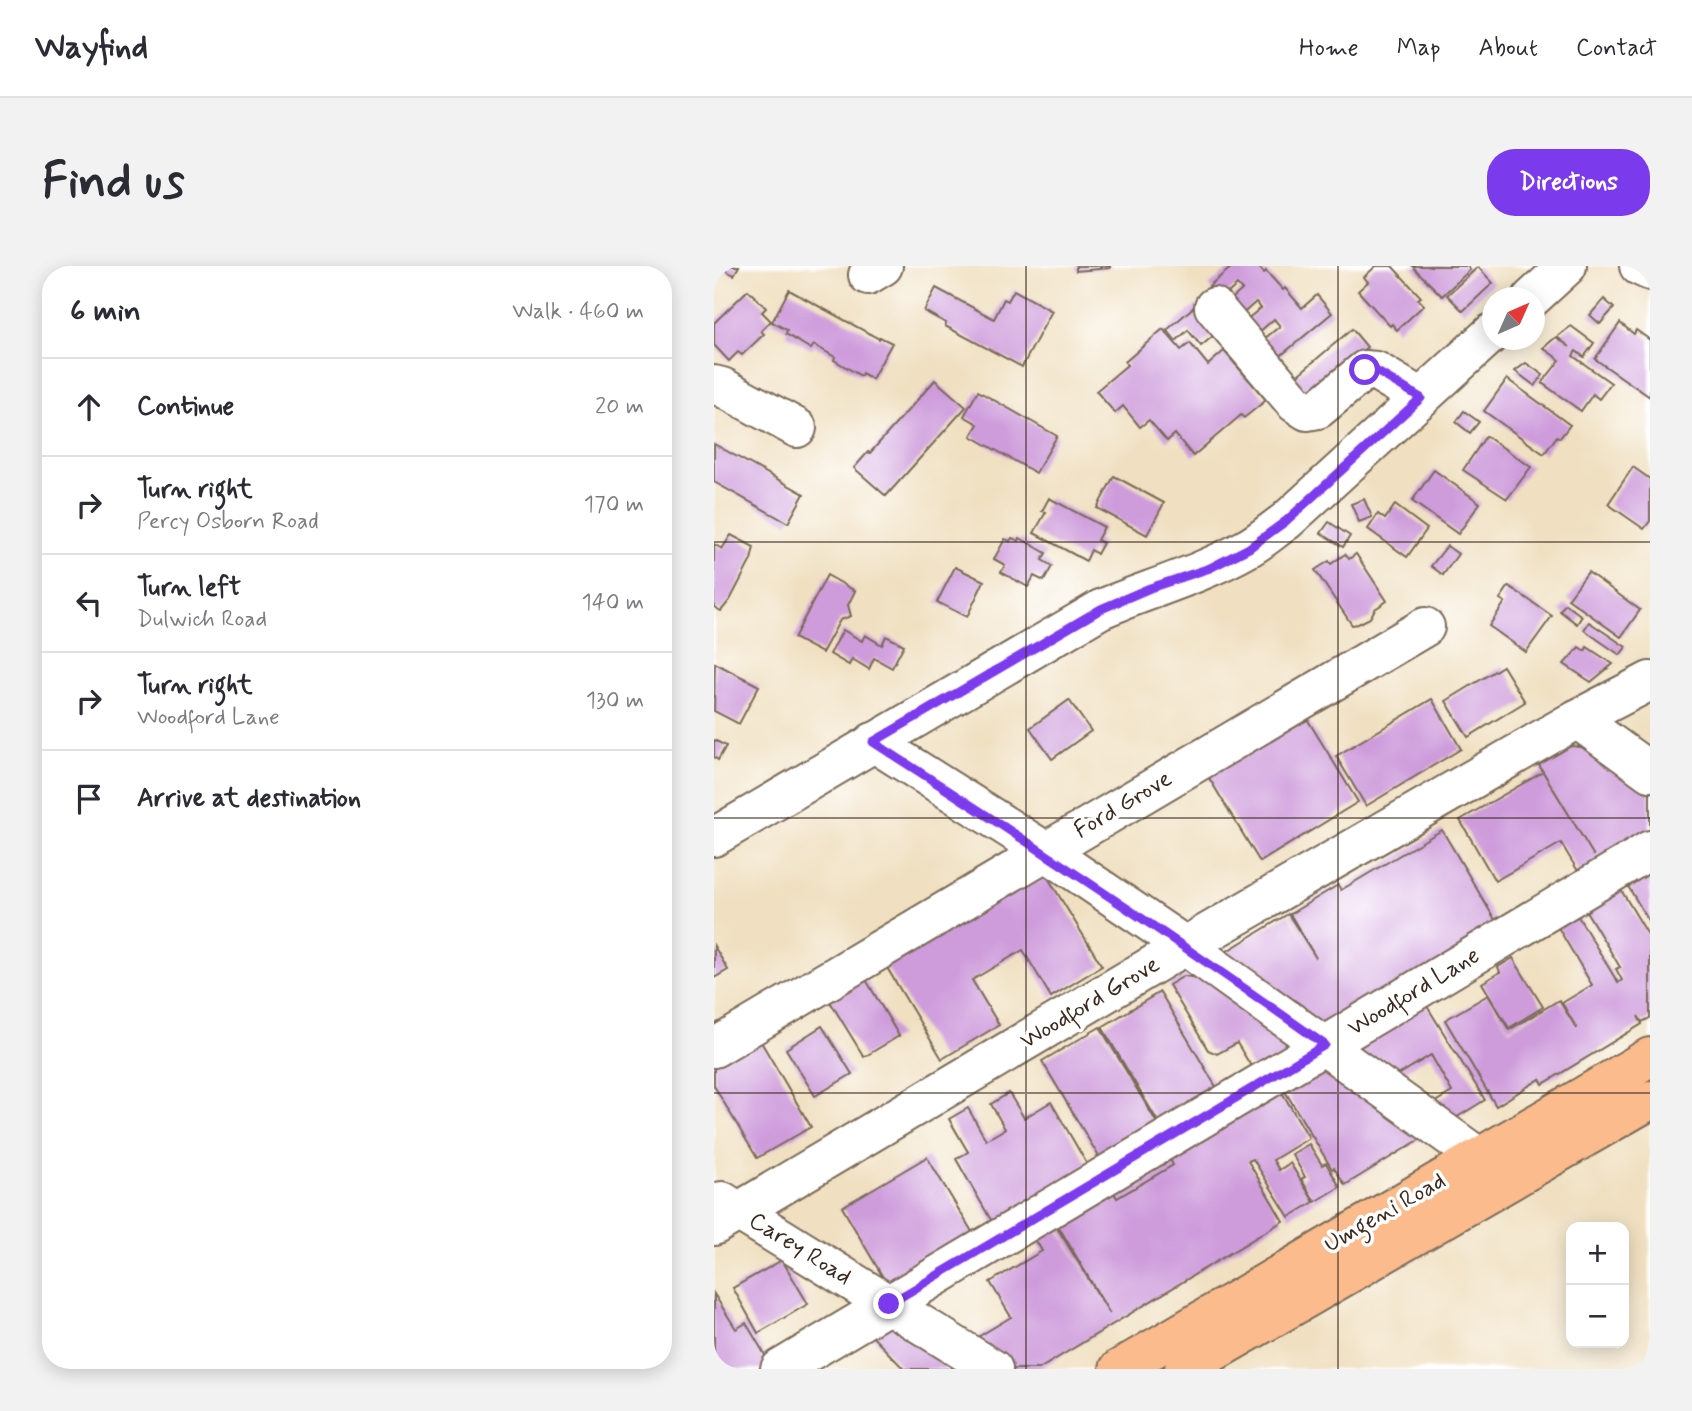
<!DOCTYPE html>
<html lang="en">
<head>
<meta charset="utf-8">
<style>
  :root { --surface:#fff; --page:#f2f2f3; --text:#2b2b33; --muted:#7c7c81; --line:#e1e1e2; --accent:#7c3aed }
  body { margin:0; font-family:Mynerve,sans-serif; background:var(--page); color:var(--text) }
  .controls { position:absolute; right:21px; bottom:21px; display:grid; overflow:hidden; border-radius:14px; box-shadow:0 4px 18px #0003 }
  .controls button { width:63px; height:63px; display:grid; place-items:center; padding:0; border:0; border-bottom:2px solid var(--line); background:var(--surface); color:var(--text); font:35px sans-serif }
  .compass { position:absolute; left:768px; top:21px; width:63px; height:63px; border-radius:50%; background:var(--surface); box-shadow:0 4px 18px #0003; rotate:45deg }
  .stop { position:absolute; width:21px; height:21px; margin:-16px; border:5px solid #7c3aed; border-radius:50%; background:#fff }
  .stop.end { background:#7c3aed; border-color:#fff; box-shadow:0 2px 7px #0008 }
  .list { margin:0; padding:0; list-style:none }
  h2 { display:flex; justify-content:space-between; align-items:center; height:91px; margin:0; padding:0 28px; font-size:30px }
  h2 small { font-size:23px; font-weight:400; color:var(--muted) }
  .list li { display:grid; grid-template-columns:46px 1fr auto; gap:21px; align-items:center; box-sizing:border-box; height:98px; padding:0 28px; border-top:2px solid var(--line) }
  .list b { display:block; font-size:26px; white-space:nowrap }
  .list p { margin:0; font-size:23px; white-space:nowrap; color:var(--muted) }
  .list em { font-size:23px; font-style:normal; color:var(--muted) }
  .icon { flex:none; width:38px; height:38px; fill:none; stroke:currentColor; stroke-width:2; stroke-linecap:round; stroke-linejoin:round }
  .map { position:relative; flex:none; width:936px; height:1103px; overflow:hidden; border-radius:28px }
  header { display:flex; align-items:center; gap:42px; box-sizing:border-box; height:98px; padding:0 35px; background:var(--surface); border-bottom:2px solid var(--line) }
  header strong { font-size:33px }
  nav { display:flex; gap:38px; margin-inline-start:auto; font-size:24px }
  .intro { display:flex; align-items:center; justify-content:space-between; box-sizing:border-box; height:168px; padding:0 42px }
  h1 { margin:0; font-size:49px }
  .button { padding:18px 32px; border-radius:28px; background:var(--accent); color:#fff; font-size:24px; font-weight:700 }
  main { display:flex; gap:42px; padding:0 42px }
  aside { flex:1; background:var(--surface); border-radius:28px; box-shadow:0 4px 18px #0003 }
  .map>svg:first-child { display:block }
  .building { fill:#ce9bdb }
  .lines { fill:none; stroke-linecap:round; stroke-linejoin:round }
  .minor-casing { stroke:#7a6a57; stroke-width:42 }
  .major-casing { stroke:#7a6a57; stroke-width:42 }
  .minor { stroke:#fff; stroke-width:38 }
  .major { stroke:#fbbb8c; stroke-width:38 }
  .route { stroke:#7c3aed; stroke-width:9 }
  .grid { fill:none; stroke:#3b2a1e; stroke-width:2; stroke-opacity:0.55 }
  .labels { text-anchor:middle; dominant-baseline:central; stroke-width:7; stroke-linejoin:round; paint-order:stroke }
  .street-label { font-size:24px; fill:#3b2a1e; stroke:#fff }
</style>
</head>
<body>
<header>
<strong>Wayfind</strong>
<nav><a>Home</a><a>Map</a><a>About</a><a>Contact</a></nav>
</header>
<div class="intro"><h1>Find us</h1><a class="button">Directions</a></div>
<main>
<aside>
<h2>6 min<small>Walk · 460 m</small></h2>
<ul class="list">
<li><svg class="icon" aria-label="ahead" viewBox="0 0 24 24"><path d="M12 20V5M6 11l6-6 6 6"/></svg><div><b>Continue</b></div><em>20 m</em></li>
<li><svg class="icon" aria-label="right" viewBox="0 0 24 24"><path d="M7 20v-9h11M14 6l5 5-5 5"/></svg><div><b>Turn right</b><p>Percy Osborn Road</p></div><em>170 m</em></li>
<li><svg class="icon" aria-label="left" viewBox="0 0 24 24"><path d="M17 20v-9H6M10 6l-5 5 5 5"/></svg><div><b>Turn left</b><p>Dulwich Road</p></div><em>140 m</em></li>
<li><svg class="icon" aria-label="right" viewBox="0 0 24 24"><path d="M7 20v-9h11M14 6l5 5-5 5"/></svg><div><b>Turn right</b><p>Woodford Lane</p></div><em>130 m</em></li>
<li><svg class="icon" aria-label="arrive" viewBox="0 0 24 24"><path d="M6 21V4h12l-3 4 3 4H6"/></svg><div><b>Arrive at destination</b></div></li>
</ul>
</aside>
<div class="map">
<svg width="936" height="1103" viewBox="0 0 936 1103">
  <rect width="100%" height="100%" fill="#fff"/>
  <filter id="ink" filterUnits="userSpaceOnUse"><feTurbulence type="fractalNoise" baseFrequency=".0143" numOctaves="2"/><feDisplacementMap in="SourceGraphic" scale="14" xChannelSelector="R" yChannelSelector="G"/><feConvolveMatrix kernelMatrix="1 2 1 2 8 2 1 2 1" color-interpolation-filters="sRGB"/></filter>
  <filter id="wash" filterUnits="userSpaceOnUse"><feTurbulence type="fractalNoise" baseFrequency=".00686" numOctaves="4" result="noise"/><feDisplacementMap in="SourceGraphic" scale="28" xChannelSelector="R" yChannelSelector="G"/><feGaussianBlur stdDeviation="1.57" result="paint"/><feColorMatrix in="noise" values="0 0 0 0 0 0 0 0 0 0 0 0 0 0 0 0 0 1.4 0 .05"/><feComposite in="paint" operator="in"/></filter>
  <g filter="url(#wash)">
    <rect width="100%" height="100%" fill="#f0e0c1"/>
    <g id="blocks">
      <g class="building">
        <path d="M 4,0 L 25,0 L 20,9 Z"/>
        <path d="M 362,0 L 396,0 L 396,2 L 362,5 Z"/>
        <path d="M 519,0 L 544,0 L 550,7 L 552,5 L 569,24 L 571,22 L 588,42 L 603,29 L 618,47 L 559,96 L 544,78 L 566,60 L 560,53 L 543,68 L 532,54 L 547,42 L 542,36 L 525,51 L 513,37 L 528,24 L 523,19 L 506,34 L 495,20 Z"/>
        <path d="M 662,0 L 678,0 L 707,31 L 704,33 L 710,39 L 683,64 L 678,58 L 676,60 L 644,25 L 654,16 L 650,11 Z"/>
        <path d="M 698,0 L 753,0 L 756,4 L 728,30 Z"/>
        <path d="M 764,1 L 779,17 L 749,45 L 733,29 Z"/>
        <path d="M 222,22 L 280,53 L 290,33 L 294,35 L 300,24 L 338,45 L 308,101 L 231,60 L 232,57 L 210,45 Z"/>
        <path d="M 34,24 L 52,42 L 48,46 L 57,55 L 47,65 L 50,68 L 28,89 L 24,86 L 15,95 L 0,79 L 0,57 Z"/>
        <path d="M 75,24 L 165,73 L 166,71 L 178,77 L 158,113 L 148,107 L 147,110 L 120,94 L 121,91 L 100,79 L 97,83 L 72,68 L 73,64 L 58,56 Z"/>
        <path d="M 890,33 L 900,42 L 886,58 L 876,49 Z"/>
        <path d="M 482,39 L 505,65 L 487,80 L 474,64 L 462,75 L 453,64 Z"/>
        <path d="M 906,57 L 920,68 L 922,64 L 936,74 L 936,131 L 881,93 Z"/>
        <path d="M 857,60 L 880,77 L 870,91 L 862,85 L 859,90 L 897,117 L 885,133 L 879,128 L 867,145 L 828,117 L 846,94 L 829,82 L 842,71 L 856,81 L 843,71 Z"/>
        <path d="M 449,63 L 467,84 L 476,77 L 494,99 L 510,85 L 552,134 L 530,152 L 527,149 L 479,190 L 461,168 L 453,175 L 435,154 L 426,161 L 409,140 L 401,147 L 382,125 L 413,99 L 411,96 Z"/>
        <path d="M 638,63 L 653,81 L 594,131 L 579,113 Z"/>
        <path d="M 812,97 L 829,109 L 821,120 L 801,105 Z"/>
        <path d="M 793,113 L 856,159 L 846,172 L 843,170 L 830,188 L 770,145 Z"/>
        <path d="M 221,114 L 252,141 L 172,230 L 140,202 L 154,186 L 156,187 Z"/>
        <path d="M 264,125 L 343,170 L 322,207 L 257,170 L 264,158 L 250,150 Z"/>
        <path d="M 750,145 L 765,156 L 756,167 L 742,156 Z"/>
        <path d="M 772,170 L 817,201 L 793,233 L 749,204 Z"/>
        <path d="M 0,178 L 90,228 L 74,257 L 0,216 Z"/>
        <path d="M 919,201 L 936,213 L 936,255 L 930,263 L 894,238 Z"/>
        <path d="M 720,204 L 766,237 L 744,268 L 698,235 Z"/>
        <path d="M 400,210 L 450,237 L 433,269 L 383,242 Z"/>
        <path d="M 335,232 L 390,261 L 383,274 L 389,277 L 383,288 L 377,284 L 372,295 L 320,267 L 332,246 L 328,245 Z"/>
        <path d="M 650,233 L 658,251 L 645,256 L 637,238 Z"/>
        <path d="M 681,239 L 713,263 L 693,291 L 654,263 L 664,248 L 671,253 Z"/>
        <path d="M 615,256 L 636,270 L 629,281 L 607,267 Z"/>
        <path d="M 17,269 L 40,281 L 37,294 L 16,334 L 7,345 L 0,341 L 0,278 L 8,283 Z"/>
        <path d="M 298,272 L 305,275 L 306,272 L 332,287 L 328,294 L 338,300 L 330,315 L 320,310 L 314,321 L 287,306 L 291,299 L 280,293 L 291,273 L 296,275 Z"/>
        <path d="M 733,280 L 744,288 L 729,309 L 717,300 Z"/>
        <path d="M 631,288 L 635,293 L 642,288 L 673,335 L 661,343 L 656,352 L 644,358 L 638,359 L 601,304 L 615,295 L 617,298 Z"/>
        <path d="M 241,301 L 270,315 L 253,351 L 223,336 Z"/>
        <path d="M 874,306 L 926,344 L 907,371 L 854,333 Z"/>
        <path d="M 113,309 L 141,325 L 134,339 L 137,350 L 126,354 L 108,387 L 80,372 Z"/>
        <path d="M 795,320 L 838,350 L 812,386 L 775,360 L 791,336 L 786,333 Z"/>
        <path d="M 851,338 L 868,350 L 863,358 L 846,345 Z"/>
        <path d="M 875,356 L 912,381 L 906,389 L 870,364 Z"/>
        <path d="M 129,364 L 148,375 L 151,369 L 168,379 L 172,370 L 190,379 L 178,402 L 160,392 L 155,403 L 138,393 L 135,399 L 116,388 Z"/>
        <path d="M 865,381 L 871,385 L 873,381 L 899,398 L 877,416 L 850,398 Z"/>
        <path d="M 1,397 L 45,420 L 25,458 L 0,445 Z"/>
        <path d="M 789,400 L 811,436 L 754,471 L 732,435 Z"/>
        <path d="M 718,433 L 747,483 L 652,540 L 622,490 Z"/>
        <path d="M 355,434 L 377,465 L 338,493 L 316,462 Z"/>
        <path d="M 587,443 L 644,536 L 546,596 L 489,502 Z"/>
        <path d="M 0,474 L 12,480 L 4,494 L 0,491 Z"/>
        <path d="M 857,480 L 876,482 L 936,524 L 936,575 L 870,615 L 847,577 L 781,615 L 746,554 L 829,506 L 880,590 L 825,499 Z"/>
        <path d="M 728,564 L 787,664 L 608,773 L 513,707 L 513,685 L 574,648 L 602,692 L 576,648 L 624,619 L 627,624 Z"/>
        <path d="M 936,593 L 936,657 L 908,610 Z"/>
        <path d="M 328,602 L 388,700 L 337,731 L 309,684 L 258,714 L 285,759 L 228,793 L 169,695 Z"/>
        <path d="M 907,624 L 936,672 L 936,752 L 928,756 L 924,750 L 928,758 L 829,818 L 826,813 L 782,840 L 731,754 L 774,729 L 795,764 L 845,734 L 863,763 L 848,737 L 878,719 L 839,653 L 859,642 L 904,717 L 908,714 L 902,703 L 906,701 L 872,645 Z"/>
        <path d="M 0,680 L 14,704 L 0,712 Z"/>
        <path d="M 799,692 L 829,741 L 795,762 L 768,717 L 786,706 L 784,701 Z"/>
        <path d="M 470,710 L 501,714 L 571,763 L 577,789 L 543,810 L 523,777 L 503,788 L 494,784 L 455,719 Z"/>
        <path d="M 151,712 L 185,770 L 150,791 L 115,734 Z"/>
        <path d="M 446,726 L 508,831 L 450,866 L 388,761 Z"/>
        <path d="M 711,737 L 771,834 L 730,859 L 711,842 L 738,826 L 717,789 L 671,817 L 629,788 Z"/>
        <path d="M 108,760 L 138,808 L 101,830 L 72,783 Z"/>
        <path d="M 386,761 L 449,867 L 391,901 L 328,795 Z"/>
        <path d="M 43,769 L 97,861 L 43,892 L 0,820 L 0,794 Z"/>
        <path d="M 610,790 L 718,866 L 631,919 L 620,902 L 618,903 L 566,817 Z"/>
        <path d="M 563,818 L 595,872 L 559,894 L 565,904 L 576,897 L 600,936 L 575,951 L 539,893 L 534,895 L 569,955 L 325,1103 L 297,1103 L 254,1077 L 297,1051 L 276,1016 L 328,985 L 316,964 L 337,952 L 396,1048 L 339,951 L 395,918 L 403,932 L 459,899 L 451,884 Z"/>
        <path d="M 295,827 L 310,852 L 337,836 L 377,905 L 281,961 L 242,893 L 254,886 L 235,853 L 254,842 L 272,874 L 291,863 L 277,838 Z"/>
        <path d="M 595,878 L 608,899 L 612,897 L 626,921 L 601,936 L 587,913 L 591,911 L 578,888 Z"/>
        <path d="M 213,891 L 263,974 L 177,1025 L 128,941 Z"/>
        <path d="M 68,994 L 94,1038 L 44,1067 L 19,1022 Z"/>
        <path d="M 0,1028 L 22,1063 L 32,1057 L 57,1099 L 50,1103 L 0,1103 Z"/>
        <path d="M 171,1051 L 245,1103 L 190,1103 L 151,1063 Z"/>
      </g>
    </g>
  </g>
  <g filter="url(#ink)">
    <use href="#blocks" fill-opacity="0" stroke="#7a6a57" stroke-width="2"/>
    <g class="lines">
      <defs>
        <g id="minor">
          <path d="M 925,0 L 936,5"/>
          <path d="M 154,9 L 169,0"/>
          <path d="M 818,32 L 853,0"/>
          <path d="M 500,41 L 581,137 L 593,145 L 604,143 L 651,104 L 662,105 L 707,132"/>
          <path d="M 0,119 L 8,121 L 83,162"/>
          <path d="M 863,453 L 936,506"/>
          <path d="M 159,476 L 331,585 L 471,680 L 766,892"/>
          <path d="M 0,571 L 387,343 C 435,323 488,308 532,283 C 546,276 559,264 572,255 L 778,67"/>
          <path d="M 0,782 L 711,361"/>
          <path d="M 8,935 L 279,1103"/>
          <path d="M 0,960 L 471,680 L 863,453 L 936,415"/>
          <path d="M 66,1103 L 611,779 L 936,584"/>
        </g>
        <g id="major">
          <path d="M 405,1103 L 936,791"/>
          <path d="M 470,1103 L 936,834"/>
        </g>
      </defs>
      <use href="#minor" class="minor-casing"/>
      <use href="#major" class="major-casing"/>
      <use href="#minor" class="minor"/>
      <use href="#major" class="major"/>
    </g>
  </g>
  <g class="lines" filter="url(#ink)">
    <path class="route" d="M 175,1038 L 611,779 C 463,674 312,574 159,476 L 387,343 L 436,322 L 496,302 L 535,282 L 572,255 L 707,132 L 662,105 L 651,104"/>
  </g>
  <path class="grid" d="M 312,0 L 312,1103M 624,0 L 624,1103M 0,276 L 936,276M 0,552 L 936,552M 0,827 L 936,827"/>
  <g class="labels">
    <g class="street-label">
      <text transform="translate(409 539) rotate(-31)">Ford Grove</text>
      <text transform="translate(700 726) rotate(-31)">Woodford Lane</text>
      <text transform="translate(376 737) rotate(-31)">Woodford Grove</text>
      <text transform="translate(671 947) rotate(-30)">Umgeni Road</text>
      <text transform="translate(86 983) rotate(32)">Carey Road</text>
    </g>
  </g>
</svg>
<div class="controls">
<button>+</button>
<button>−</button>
</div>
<svg class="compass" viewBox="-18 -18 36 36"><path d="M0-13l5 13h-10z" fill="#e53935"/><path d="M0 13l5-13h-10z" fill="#7c7c81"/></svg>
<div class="stop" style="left:651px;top:104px"></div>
<div class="stop end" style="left:175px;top:1038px"></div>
</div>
</main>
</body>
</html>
